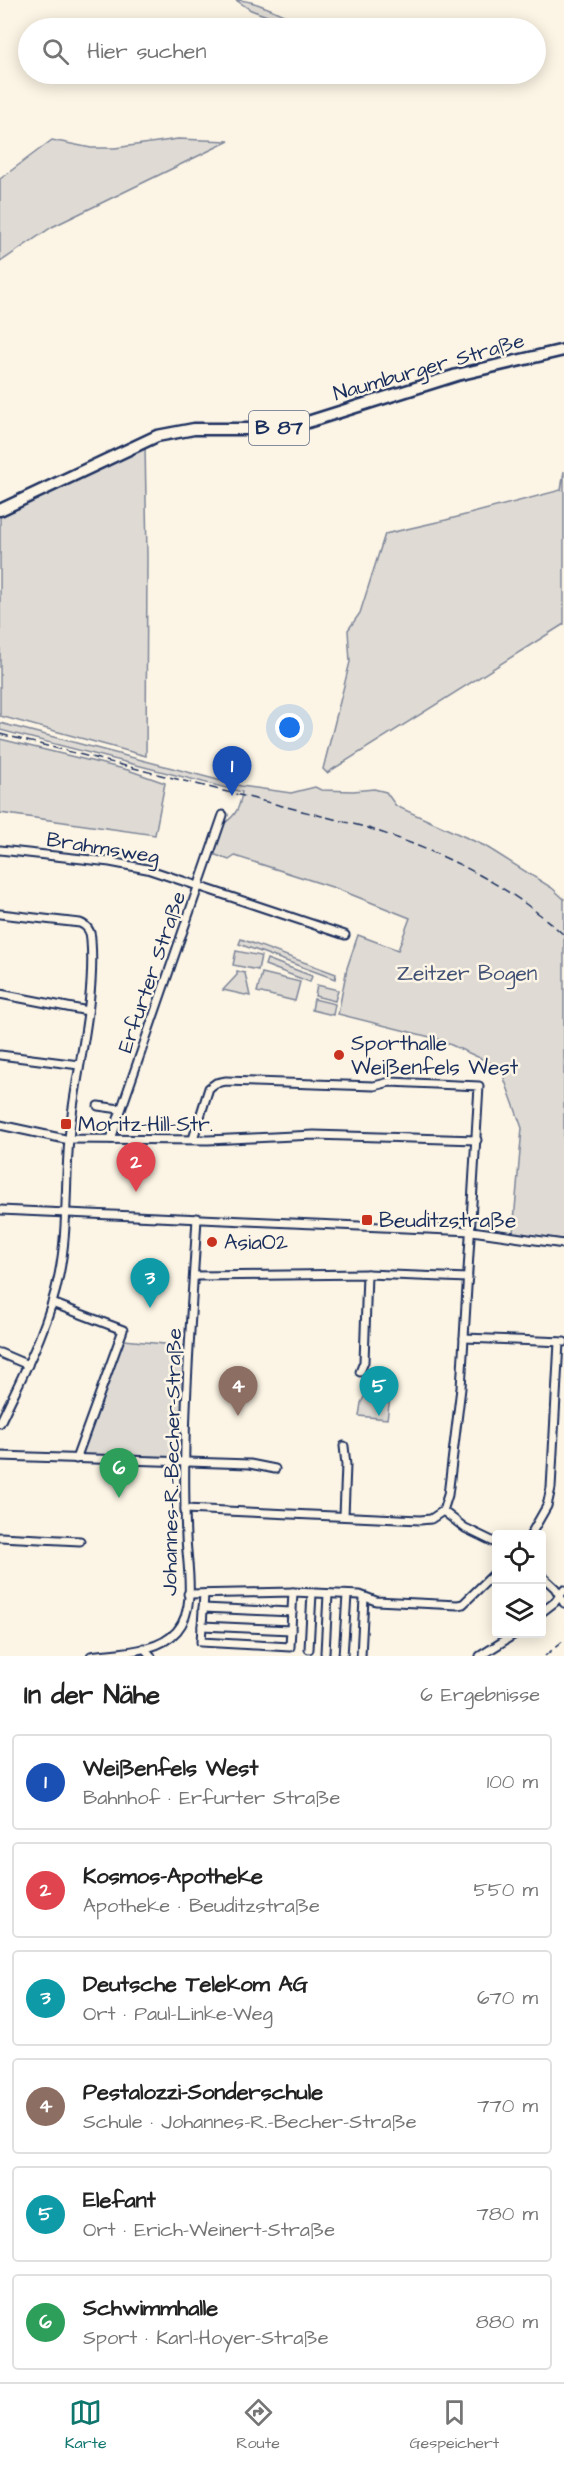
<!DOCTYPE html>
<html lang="de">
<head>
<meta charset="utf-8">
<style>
  :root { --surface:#fff; --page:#f2f2f2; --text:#222; --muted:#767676; --line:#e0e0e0; --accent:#0f766e }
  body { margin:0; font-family:"Architects Daughter",sans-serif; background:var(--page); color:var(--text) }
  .controls { position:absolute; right:18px; bottom:18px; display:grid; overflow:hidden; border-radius:6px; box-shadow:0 3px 15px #0003 }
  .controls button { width:54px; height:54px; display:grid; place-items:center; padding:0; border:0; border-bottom:2px solid var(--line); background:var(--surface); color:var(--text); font:30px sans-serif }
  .you { position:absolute; left:290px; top:728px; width:21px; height:21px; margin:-15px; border:4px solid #fff; border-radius:50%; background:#1a73e8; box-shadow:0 0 0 9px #1a73e833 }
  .badge { display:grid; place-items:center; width:39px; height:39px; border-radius:50%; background:var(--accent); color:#fff; font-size:20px; font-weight:700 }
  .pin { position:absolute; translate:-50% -50px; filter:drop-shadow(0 2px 3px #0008) }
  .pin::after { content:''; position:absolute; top:32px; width:21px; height:18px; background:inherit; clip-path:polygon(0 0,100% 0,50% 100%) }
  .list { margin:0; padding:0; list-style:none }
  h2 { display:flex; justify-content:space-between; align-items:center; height:78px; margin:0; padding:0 24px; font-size:26px }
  h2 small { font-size:20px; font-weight:400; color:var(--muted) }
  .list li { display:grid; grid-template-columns:39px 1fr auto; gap:18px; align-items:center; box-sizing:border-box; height:96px; margin:0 12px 12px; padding:0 12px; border:2px solid var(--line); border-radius:6px }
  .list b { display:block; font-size:22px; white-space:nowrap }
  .list p { margin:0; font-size:20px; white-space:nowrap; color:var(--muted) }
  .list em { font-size:20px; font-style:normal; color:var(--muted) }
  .icon { flex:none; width:33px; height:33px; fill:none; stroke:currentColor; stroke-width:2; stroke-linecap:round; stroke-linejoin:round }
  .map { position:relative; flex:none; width:564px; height:1656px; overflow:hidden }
  .search { position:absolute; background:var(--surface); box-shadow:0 3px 15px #0003; left:18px; right:18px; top:18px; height:66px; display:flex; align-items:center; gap:15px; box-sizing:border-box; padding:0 21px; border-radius:33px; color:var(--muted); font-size:22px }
  .sheet { height:726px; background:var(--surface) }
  nav { display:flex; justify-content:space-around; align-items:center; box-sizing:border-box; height:84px; border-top:2px solid var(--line); background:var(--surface); font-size:16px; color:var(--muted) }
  nav a { display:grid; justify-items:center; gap:3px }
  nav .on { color:var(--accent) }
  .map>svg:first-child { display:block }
  .green { fill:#dfdbd4; stroke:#7d8599; stroke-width:1.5 }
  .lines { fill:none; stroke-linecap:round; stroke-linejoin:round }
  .minor-casing { stroke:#1b2f5e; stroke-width:11 }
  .primary-casing { stroke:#1b2f5e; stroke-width:15 }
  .minor { stroke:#fcf5e5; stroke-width:7 }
  .primary { stroke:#fcf5e5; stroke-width:10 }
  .rail { stroke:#1b2f5e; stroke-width:1.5; stroke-dasharray:9 4.5; stroke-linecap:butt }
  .poi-dot { fill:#c8321e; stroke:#fcf5e5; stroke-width:2 }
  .labels { text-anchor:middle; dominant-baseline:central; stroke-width:5; stroke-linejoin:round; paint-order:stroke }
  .shield { fill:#fcf5e5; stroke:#5e6a86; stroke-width:1.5 }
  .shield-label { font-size:20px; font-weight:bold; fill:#1b2f5e }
  .street-label { font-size:21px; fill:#1b2f5e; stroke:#fcf5e5 }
  .park-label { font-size:21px; fill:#425176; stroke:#fcf5e5 }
  .poi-label { font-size:21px; fill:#1b2f5e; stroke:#fcf5e5; text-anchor:start }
</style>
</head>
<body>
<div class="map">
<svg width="564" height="1656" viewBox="0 0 564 1656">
  <rect width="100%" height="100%" fill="#fcf5e5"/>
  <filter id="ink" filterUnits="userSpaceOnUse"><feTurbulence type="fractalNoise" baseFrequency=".0167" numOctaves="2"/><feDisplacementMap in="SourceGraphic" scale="12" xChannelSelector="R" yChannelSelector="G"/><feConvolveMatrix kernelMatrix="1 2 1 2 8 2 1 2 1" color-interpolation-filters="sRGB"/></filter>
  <g filter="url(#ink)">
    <g class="green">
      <path d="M 236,0 C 262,0 292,23 319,28 L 299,28 L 251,10 Z"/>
      <path d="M 178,139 L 229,141 L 52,227 L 0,262 L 0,179 L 52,140 L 91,148 L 115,148 Z"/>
      <path d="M 145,445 L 147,556 L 146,756 L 0,716 L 0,514 Z"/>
      <path d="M 564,471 L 564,624 L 327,773 L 323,769 L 350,662 L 348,630 L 360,613 L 385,534 L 446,520 L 561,490 Z"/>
      <path d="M 0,723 L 241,786 L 291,793 L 315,787 L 321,790 L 353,791 L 374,789 L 386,792 L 396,806 L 485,846 L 552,888 L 564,899 L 564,1241 L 541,1240 L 513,1233 L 522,1128 L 500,1067 L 438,1039 L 338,1014 L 347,968 L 358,935 L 398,950 L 410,918 L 335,888 L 235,856 L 229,860 L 213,854 L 223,824 C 236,816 240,807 242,792 L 0,730 Z"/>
      <path d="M 0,739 L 128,770 L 165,783 L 155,835 L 0,813 Z"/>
      <path d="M 241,939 L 336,974 L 335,979 L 239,944 Z"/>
      <path d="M 236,951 L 261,956 L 258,970 L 233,965 Z"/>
      <path d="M 267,959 L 312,976 L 310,982 L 265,965 Z"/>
      <path d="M 237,971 L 245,973 L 250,996 L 223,990 L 237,975 Z"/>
      <path d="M 262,973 L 300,982 L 295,1001 L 257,992 Z"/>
      <path d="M 317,985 L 338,990 L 335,1001 L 315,996 Z"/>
      <path d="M 314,999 L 335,1004 L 333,1015 L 312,1010 Z"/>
      <path d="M 124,1340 L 184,1346 L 181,1459 L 78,1455 Z"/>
      <path d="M 391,1391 L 387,1419 L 359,1416 L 361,1403 L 366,1393 Z"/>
    </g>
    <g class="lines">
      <defs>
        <g id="minor">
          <path d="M 0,850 L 110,862 L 147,869 L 345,935"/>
          <path d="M 0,914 L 80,923 C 88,926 91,932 91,940 C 96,1005 75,1074 69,1139 C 65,1184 68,1232 59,1275 C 49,1327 22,1376 0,1423"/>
          <path d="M 0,994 L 88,1011"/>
          <path d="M 0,1055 L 79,1065"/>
          <path d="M 98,1106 L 120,1109"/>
          <path d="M 0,1125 L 65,1139 L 208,1140 L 314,1135 L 477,1140"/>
          <path d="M 111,1139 L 223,815"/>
          <path d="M 0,1210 L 472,1231 L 564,1244"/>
          <path d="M 194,1276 L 367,1274 L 468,1278"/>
          <path d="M 52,1303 L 123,1330 L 76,1459"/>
          <path d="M 464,1338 L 564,1342"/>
          <path d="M 0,1353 L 28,1365"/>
          <path d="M 360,1372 L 364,1362 L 367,1274"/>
          <path d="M 344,1446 L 346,1465 L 344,1516"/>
          <path d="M 0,1456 L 250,1464 L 275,1469"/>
          <path d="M 185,1509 L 420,1520 L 431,1519 L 443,1511 L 448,1495 L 461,1388 L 479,1086 L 390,1082 L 374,1086 L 226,1081 L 216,1083 L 209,1088 L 193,1139"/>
          <path d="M 443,1511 L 465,1528 L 496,1543"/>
          <path d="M 531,1534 L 547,1506 L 551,1488 L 559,1342"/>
          <path d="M 0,1537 L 80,1541"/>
          <path d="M 542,1576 L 555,1588 L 564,1603"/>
          <path d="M 188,1594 L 293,1592 L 360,1595 L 376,1601 L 458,1605 L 463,1604 L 496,1572"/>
          <path d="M 204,1594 L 201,1642 L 290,1647 L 293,1592"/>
          <path d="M 203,1608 L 292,1612"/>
          <path d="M 542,1612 L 555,1602 L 564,1590"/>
          <path d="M 202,1626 L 291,1630"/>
          <path d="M 144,1648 L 151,1656"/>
          <path d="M 309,1649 L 312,1593"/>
          <path d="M 325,1653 L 328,1594"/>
          <path d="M 91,1656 C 119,1652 158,1653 177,1631 C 197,1608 187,1565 186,1537 C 181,1431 191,1324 197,1218"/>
          <path d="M 343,1656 L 347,1595"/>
          <path d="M 361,1656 L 364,1598"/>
          <path d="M 480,1656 L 515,1634"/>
        </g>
        <path id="primary" d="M 0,510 L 157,436 L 194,429 L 268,429 L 295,426 L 457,375 L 564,350"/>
      </defs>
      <use href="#minor" class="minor-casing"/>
      <use href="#primary" class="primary-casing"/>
      <use href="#minor" class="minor"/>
      <use href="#primary" class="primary"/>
      <g class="rail">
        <path d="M 0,734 L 365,827 C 439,851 506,882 564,935"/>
        <path d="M 545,1656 L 564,1640"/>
      </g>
    </g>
  </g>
  <g class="poi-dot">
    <circle cx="339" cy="1055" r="6"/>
    <rect x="60" y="1118" width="12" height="12" rx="3"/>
    <rect x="361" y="1214" width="12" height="12" rx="3"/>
    <circle cx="212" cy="1242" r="6"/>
  </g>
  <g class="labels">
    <rect class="shield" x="249" y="411" width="60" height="34" rx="4.5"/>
    <g class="shield-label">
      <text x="279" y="428">B 87</text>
    </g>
    <g class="street-label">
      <text transform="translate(429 367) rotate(-16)">Naumburger Straße</text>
      <text transform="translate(103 848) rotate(9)">Brahmsweg</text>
      <text transform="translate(152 972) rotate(-71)">Erfurter Straße</text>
      <text transform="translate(172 1462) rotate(-89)">Johannes-R.-Becher-Straße</text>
    </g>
    <g class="park-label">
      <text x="467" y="973">Zeitzer Bogen</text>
    </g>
    <g class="poi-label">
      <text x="351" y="1043">Sporthalle<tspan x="351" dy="24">Weißenfels West</tspan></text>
      <text x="78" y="1124">Moritz-Hill-Str.</text>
      <text x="379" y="1220">Beuditzstraße</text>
      <text x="224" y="1242">AsiaO2</text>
    </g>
  </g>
</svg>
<div class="controls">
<button><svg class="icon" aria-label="locate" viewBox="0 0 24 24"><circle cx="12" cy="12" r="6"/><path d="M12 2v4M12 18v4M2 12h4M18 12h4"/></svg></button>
<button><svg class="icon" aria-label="layers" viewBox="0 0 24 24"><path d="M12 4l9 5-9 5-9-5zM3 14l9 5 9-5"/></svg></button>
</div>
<div class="you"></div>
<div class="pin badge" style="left:232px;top:796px;background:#1a4fb4">1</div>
<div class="pin badge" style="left:136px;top:1192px;background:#e0444e">2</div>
<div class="pin badge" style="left:150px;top:1308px;background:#0f9aa8">3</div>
<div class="pin badge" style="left:238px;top:1416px;background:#8d6e63">4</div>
<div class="pin badge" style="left:379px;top:1416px;background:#0f9aa8">5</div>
<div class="pin badge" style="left:119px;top:1498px;background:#2e9e5b">6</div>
<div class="search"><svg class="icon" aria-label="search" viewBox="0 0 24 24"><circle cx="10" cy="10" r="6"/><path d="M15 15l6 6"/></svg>Hier suchen</div>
</div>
<section class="sheet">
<h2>In der Nähe<small>6 Ergebnisse</small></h2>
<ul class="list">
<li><span class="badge" style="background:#1a4fb4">1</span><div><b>Weißenfels West</b><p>Bahnhof · Erfurter Straße</p></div><em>100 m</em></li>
<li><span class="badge" style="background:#e0444e">2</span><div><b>Kosmos-Apotheke</b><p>Apotheke · Beuditzstraße</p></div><em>550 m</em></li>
<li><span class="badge" style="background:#0f9aa8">3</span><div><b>Deutsche Telekom AG</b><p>Ort · Paul-Linke-Weg</p></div><em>670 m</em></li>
<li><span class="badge" style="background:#8d6e63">4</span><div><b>Pestalozzi-Sonderschule</b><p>Schule · Johannes-R.-Becher-Straße</p></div><em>770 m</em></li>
<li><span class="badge" style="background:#0f9aa8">5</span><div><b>Elefant</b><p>Ort · Erich-Weinert-Straße</p></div><em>780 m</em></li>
<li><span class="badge" style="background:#2e9e5b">6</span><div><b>Schwimmhalle</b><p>Sport · Karl-Hoyer-Straße</p></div><em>880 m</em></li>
</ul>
</section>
<nav>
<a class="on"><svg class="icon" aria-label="map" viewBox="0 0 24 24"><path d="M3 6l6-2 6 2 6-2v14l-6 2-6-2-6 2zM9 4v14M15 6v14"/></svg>Karte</a>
<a><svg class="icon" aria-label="directions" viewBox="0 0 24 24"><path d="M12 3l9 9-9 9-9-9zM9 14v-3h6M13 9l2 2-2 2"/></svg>Route</a>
<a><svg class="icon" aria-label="saved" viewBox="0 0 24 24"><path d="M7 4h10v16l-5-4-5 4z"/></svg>Gespeichert</a>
</nav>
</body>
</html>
